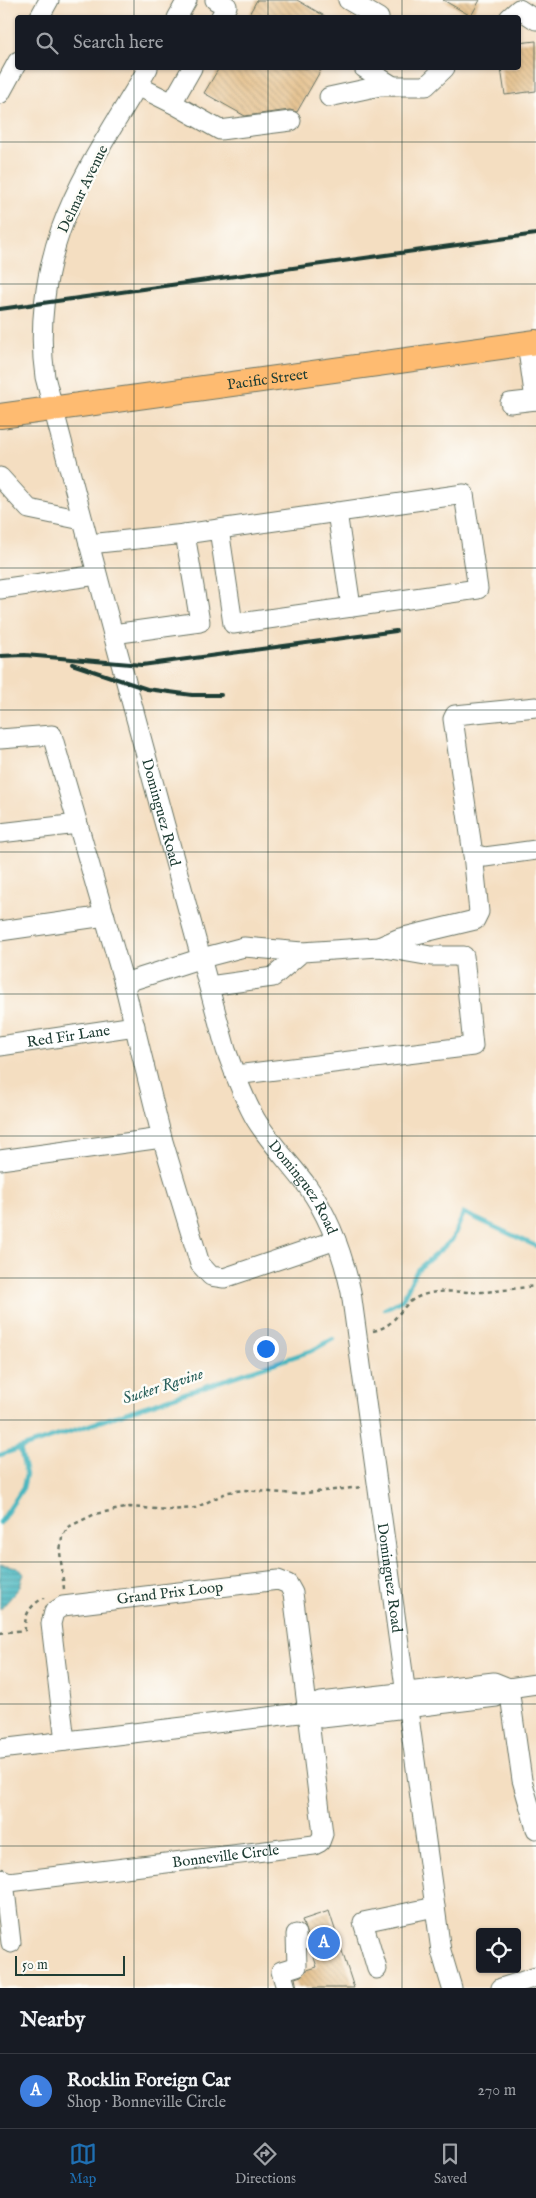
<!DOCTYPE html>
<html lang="en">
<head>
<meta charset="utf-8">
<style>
  :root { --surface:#171b24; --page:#20242c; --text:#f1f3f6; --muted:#9ea1a6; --line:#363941; --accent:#1f6fb2 }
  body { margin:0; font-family:"IM FELL English",serif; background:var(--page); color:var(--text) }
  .controls { position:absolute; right:15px; bottom:15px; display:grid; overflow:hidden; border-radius:5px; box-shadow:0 1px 4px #0004 }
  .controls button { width:45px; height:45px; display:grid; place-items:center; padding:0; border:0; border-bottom:1px solid var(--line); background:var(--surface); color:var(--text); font:25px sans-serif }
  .scale { position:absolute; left:15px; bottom:12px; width:110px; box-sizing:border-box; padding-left:5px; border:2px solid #1f3d34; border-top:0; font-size:14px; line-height:18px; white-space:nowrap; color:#1f3d34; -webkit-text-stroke:4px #fdfcf7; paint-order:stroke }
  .you { position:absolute; left:265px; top:1348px; width:18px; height:18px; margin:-12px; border:4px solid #fff; border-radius:50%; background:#1a73e8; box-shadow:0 0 0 8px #1a73e833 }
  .badge { display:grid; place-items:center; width:32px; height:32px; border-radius:50%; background:var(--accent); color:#fff; font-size:16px; font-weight:700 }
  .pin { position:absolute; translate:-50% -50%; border:2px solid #fff; box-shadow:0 1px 5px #0006 }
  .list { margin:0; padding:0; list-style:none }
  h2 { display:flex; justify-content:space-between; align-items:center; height:65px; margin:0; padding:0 20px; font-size:21px }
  h2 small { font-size:16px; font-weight:400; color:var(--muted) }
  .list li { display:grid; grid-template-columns:32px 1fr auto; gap:15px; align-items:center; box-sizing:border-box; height:75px; padding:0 20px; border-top:1px solid var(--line) }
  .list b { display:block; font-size:19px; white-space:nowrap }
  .list p { margin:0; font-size:16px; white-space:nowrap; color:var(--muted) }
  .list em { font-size:16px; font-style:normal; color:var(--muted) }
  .icon { flex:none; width:28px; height:28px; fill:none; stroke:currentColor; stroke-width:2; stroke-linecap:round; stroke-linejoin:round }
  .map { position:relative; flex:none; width:536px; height:1988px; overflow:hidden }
  .search { position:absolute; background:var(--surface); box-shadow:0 1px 4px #0004; left:15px; right:15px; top:15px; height:55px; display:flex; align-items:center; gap:12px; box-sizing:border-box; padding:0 18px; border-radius:5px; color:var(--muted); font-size:19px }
  .sheet { height:140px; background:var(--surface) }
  nav { display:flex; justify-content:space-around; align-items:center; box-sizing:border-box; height:70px; border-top:1px solid var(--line); background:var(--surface); font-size:14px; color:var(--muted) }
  nav a { display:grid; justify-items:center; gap:2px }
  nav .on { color:var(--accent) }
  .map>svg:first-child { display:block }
  .water { fill:url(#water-rules); stroke:#327979 }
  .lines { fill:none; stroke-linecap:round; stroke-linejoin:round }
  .stream { stroke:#46b5be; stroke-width:4.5 }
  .building { fill:url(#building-back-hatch) }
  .minor-casing { stroke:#6a7565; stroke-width:21 }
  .major-casing { stroke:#6a7565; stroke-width:26 }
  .path { stroke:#6a7565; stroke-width:2.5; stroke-dasharray:4 4; stroke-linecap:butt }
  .minor { stroke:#fff; stroke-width:19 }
  .major { stroke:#febb71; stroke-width:24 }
  .rail { stroke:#1f3d34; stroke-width:4 }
  .grid { fill:none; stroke:#1f3d34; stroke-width:1; stroke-opacity:0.55 }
  .labels { text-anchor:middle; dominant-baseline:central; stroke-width:5; stroke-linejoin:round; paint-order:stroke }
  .street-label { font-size:15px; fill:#1f3d34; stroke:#fdfcf7 }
  .water-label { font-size:16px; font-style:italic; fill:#2b615d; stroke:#fdfcf7 }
</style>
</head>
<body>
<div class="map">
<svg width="536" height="1988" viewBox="0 0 536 1988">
  <defs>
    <pattern id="water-rules" width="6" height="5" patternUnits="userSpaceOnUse" patternTransform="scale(1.25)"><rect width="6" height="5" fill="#46b5be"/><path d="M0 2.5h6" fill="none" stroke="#3a949b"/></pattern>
    <pattern id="building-back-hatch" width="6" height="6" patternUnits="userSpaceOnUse" patternTransform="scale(1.25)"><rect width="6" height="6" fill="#e2b980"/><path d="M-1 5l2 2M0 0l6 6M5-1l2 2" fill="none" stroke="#b7986a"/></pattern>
  </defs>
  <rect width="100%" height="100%" fill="#fdfcf7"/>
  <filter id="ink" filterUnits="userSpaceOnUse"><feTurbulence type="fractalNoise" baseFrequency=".02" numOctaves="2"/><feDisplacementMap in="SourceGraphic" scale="10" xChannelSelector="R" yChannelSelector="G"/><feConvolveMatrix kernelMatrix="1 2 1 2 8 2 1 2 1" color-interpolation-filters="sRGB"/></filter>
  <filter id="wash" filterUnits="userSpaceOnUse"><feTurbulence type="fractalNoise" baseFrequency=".0096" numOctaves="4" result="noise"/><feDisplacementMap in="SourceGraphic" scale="20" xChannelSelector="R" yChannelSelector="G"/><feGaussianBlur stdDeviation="1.12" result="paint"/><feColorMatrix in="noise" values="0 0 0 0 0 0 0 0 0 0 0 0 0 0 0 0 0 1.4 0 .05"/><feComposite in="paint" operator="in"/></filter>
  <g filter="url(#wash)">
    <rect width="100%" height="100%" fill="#f4dec1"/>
    <path class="water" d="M 0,1564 L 18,1567 L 24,1574 L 19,1588 L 0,1610 Z"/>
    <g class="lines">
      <g class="stream">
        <path d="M 385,1309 L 402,1300 L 417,1270 L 452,1240 L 464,1213 L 536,1246"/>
        <path d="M 0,1455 L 311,1351 L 333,1339"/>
        <path d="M 0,1523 L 23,1488 L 26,1475 L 20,1448"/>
      </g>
    </g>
    <g id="blocks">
      <g class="building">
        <path d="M 257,0 L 297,0 L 328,18 L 247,18 Z"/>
        <path d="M 443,0 L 480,0 L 471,16 Z"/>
        <path d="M 536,41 L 536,91 L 505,95 L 501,68 L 518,68 L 518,43 Z"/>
        <path d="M 219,68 L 322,68 L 297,112 L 290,110 L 245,116 L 204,93 Z"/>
        <path d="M 329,1911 L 354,1988 L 297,1988 L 295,1978 L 301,1976 L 307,1970 L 317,1967 L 302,1920 Z"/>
      </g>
    </g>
  </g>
  <g filter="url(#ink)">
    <use href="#blocks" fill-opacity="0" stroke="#6a7565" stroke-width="1"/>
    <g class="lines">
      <defs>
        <g id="minor">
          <path d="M 215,0 L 227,6 L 220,18"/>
          <path d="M 348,0 L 379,18"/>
          <path d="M 39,18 L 49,0"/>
          <path d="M 177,18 L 187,0"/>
          <path d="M 509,18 L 519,9 L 536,20"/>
          <path id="s1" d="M 148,68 C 118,120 81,172 61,229 C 45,274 38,330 45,377 L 113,634 L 226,1050 C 235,1074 243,1098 256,1120 C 271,1144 291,1164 308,1187 C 330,1218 343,1255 351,1292 L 441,1951 L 452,1988"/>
          <path d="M 192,68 L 172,103 L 220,130 L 291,121"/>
          <path d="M 364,68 L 393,86"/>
          <path d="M 138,86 L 172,103"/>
          <path d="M 0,94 L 18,61"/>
          <path d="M 329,97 L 380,86 L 426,86 L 445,68"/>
          <path d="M 527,343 L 535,400"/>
          <path d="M 510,403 L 536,400"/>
          <path d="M 0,477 L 29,509 L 82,520"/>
          <path d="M 337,512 L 351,607"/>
          <path d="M 185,534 L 219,529 L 464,494 L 478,589 L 233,624 L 219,529"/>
          <path d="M 89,544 L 185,534 L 200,622 L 113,634"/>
          <path d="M 0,589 L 97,575"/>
          <path d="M 536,707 L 455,715 L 453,719 L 473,854 L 485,857 L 536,850"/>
          <path d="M 0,739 L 52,735 L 124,983 L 162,1138 L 200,1264 L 211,1276 L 224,1278 L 336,1240"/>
          <path d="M 0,833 L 78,824"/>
          <path d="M 0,931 L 105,916"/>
          <path d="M 379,947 L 400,938 L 475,920 L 479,912 L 473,854"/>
          <path d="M 124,983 L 202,958 L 244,947 L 302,952"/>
          <path d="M 209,986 L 273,977 L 302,952 L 379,947 L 431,956 L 464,956 L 473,1046 L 235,1075"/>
          <path id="s2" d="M 0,1046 L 135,1026"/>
          <path d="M 0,1160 L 162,1138"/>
          <path d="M 509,1688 L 522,1780 L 536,1829"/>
          <path d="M 308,1712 L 322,1718 L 340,1716 L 496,1697 L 509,1688"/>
          <path d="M 0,1749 L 308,1712 L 321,1702 L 494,1682 L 509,1688 L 536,1684"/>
          <path id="s3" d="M 0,1878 L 9,1882 L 314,1845 L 320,1842 L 323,1834 L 293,1593 L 288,1584 L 278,1580 L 63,1606 L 54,1612 L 51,1624 L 65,1741"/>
          <path d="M 4,1881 L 11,1943"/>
          <path d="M 377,1969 L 363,1922 L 435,1907"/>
          <path d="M 286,1988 L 281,1971 L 297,1966 L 296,1934"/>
          <path d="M 501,1988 L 536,1977"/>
        </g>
        <g id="major">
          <path id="s4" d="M 0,416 L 536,342"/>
        </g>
      </defs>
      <use href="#minor" class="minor-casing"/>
      <use href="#major" class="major-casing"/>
      <g class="path">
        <path d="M 373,1331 C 398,1326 399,1305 418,1297 C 437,1288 463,1293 483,1292 C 501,1291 518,1288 536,1286"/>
        <path d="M 64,1589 L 60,1552 L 62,1537 L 68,1527 L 95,1514 L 130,1507 L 169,1510 L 195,1508 L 228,1492 L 244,1490 L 296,1494 L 362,1487"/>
        <path d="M 0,1633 L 25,1630 C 24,1615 30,1605 44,1598"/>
      </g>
      <use href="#minor" class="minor"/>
      <use href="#major" class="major"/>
      <g class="rail">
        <path d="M 0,309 L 536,234"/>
        <path d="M 0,656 L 25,655 L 142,665 L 396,631"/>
        <path d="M 72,664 L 147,689 L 192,695 L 221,695"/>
      </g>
    </g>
  </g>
  <path class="grid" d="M 134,0 L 134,18M 268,0 L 268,18M 402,0 L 402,18M 134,68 L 134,1988M 268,68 L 268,1988M 402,68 L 402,1988M 0,142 L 536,142M 0,284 L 536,284M 0,426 L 536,426M 0,568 L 536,568M 0,710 L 536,710M 0,852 L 536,852M 0,994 L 536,994M 0,1136 L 536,1136M 0,1278 L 536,1278M 0,1420 L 536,1420M 0,1562 L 536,1562M 0,1704 L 536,1704M 0,1846 L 536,1846"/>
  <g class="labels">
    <g class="street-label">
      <text transform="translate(83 189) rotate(-64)">Delmar Avenue</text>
      <text stroke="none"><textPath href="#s4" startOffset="270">Pacific Street</textPath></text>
      <text stroke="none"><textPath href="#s1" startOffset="784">Dominguez Road</textPath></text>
      <text stroke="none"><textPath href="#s2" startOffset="69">Red Fir Lane</textPath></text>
      <text stroke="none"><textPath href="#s1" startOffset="1189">Dominguez Road</textPath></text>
      <text stroke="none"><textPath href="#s1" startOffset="1594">Dominguez Road</textPath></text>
      <text transform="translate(170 1593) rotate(-7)">Grand Prix Loop</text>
      <text stroke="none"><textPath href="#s3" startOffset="228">Bonneville Circle</textPath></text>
    </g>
    <g class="water-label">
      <text transform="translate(163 1387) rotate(-18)">Sucker Ravine</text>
    </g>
  </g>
</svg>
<div class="controls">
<button><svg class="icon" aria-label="locate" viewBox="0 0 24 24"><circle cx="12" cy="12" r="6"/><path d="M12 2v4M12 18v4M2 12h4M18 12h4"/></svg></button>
</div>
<div class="scale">50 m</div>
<div class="you"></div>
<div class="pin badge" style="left:324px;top:1943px;background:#3f7fe0">A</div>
<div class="search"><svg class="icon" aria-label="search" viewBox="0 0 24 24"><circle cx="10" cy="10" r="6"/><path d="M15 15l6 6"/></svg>Search here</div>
</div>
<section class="sheet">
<h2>Nearby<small></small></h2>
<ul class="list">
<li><span class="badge" style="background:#3f7fe0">A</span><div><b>Rocklin Foreign Car</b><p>Shop · Bonneville Circle</p></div><em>270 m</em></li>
</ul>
</section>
<nav>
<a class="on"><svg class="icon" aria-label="map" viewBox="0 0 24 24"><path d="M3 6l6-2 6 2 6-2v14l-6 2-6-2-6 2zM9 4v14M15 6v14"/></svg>Map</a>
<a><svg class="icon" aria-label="directions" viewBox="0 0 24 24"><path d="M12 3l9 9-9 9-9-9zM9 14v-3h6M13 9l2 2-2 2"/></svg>Directions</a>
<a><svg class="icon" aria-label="saved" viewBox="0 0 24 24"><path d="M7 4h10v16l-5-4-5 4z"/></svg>Saved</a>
</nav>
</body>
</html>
